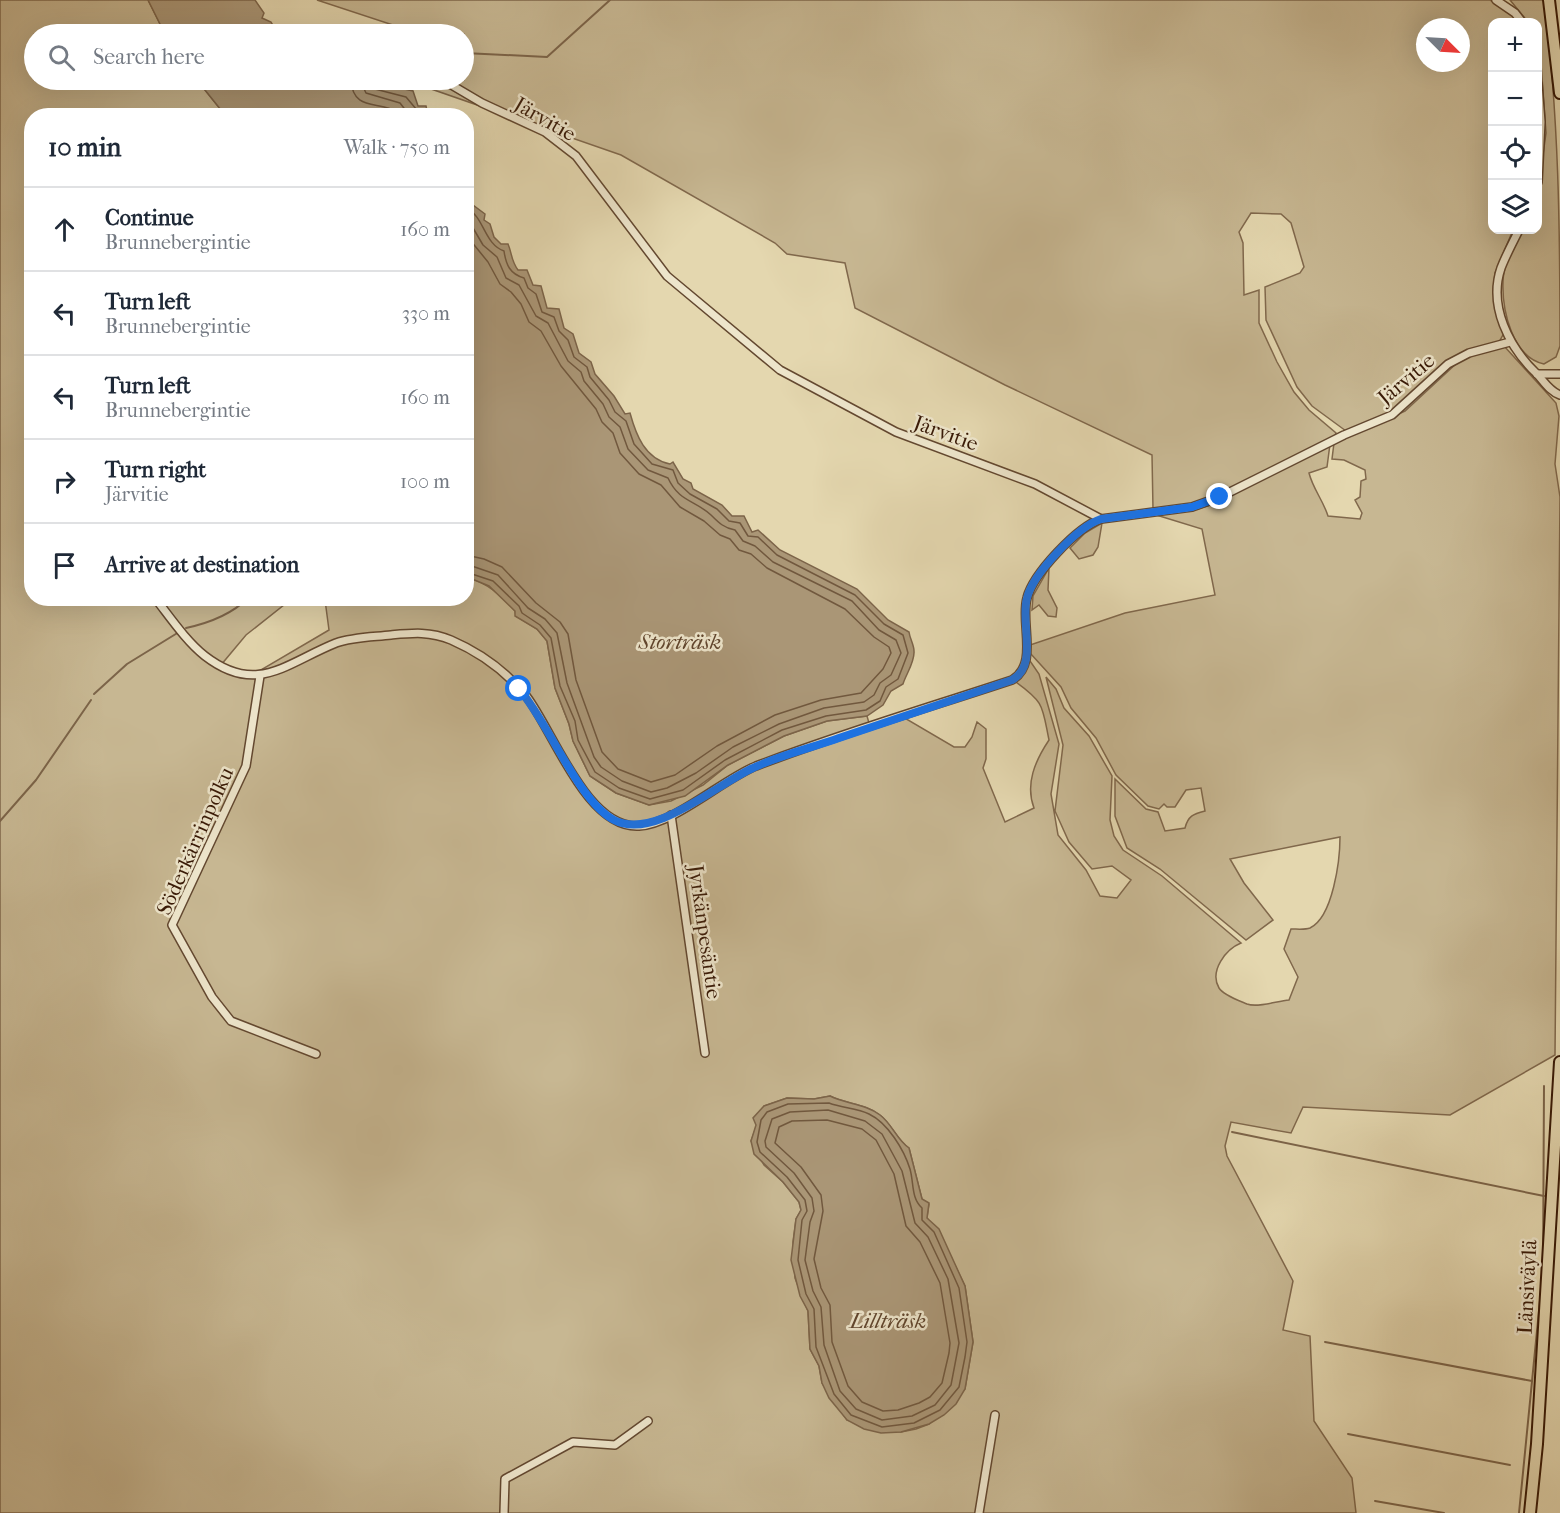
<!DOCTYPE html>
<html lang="en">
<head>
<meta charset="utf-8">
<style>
  :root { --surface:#fff; --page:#f2f2f3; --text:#1f2937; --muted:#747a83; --line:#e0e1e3 }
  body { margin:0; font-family:"IM FELL French Canon",serif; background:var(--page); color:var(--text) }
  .controls { position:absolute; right:18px; top:18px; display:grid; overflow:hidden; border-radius:12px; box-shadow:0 6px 24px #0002 }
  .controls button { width:54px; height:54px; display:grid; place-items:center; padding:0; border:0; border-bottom:2px solid var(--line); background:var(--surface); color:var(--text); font:30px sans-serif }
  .compass { position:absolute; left:1416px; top:18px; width:54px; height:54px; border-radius:50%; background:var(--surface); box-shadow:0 6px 24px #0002; rotate:114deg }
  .stop { position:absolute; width:18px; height:18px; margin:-14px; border:4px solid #1a73e8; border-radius:50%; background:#fff }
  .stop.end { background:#1a73e8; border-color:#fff; box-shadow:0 2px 6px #0008 }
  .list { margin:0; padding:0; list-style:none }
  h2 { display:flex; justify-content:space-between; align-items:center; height:78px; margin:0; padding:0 24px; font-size:26px }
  h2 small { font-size:20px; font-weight:400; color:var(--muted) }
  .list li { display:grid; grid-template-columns:39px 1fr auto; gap:18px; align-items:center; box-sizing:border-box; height:84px; padding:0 24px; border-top:2px solid var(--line) }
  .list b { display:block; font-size:22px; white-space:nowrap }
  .list p { margin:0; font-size:20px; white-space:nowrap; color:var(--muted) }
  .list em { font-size:20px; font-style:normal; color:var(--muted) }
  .icon { flex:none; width:33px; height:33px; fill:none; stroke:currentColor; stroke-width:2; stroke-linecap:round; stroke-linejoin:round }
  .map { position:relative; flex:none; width:1560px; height:1513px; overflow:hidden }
  .search { position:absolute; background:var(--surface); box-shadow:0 6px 24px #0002; left:24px; top:24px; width:450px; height:66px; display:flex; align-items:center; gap:15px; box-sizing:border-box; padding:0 21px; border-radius:33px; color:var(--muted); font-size:22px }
  .panel { position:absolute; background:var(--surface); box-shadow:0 6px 24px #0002; left:24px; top:108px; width:450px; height:498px; border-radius:24px }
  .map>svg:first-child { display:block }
  .green { fill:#c7b792; stroke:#80684c; stroke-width:1.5; fill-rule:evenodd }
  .water { fill:#aa9676; stroke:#7c6449; stroke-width:1.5 }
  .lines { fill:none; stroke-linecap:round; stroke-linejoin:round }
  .shore { stroke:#71583e; stroke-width:1.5 }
  .stream { stroke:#7c6449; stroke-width:2 }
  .minor-casing { stroke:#634830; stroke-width:10 }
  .primary-casing { stroke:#381906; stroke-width:14 }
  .minor { stroke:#ede5cb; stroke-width:7 }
  .primary { stroke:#e4d7af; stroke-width:10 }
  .route { stroke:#1a73e8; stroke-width:8 }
  .labels { text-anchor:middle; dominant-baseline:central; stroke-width:5; stroke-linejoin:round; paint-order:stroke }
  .street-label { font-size:21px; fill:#381906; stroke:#ede5cb }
  .water-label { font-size:22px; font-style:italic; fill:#60452d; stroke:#ede5cb }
</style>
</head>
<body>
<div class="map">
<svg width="1560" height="1513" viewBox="0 0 1560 1513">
  <rect width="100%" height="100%" fill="#e4d7af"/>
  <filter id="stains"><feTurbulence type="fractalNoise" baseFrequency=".00333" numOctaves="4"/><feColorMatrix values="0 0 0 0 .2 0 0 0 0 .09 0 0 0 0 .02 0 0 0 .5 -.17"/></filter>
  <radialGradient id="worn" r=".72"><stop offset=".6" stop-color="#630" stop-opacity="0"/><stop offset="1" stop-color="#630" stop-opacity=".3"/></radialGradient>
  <g class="green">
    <path d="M 0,0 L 148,0 L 165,34 L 34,34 L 34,80 L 197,80 L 225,115 L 32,116 L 32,598 L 466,598 L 467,577 C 488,583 500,595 515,611 L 516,616 L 537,629 L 547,641 L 555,688 L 569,724 L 573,741 L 590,776 L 616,793 L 649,805 L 671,801 L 703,785 L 728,765 L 784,736 L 827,721 L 867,716 L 869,723 L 898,714 L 954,747 L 965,747 L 972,737 L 977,722 L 986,729 L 986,759 L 983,768 L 1005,822 L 1034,808 C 1025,784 1035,761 1049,740 C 1042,706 1045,703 1016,682 L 1028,658 L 1039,674 L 1059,744 L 1051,794 L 1058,835 L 1086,870 L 1100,896 L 1117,898 L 1131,880 L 1112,866 L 1092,869 L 1069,842 L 1055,811 L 1063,745 L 1046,677 L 1056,689 L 1064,708 L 1089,736 L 1112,776 L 1110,820 L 1114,836 L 1123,850 L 1162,876 L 1241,943 C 1226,949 1209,971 1219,988 C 1223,995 1240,1001 1247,1004 C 1258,1008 1277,1001 1289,1000 L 1298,977 L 1284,949 L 1291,929 C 1297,929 1305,930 1310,928 C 1333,917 1340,860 1340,837 L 1230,859 L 1244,883 L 1273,920 L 1246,940 L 1160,869 L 1127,848 L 1115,816 L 1115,779 L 1146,809 L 1158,812 L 1165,831 L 1185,828 C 1188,816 1193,814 1205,811 L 1201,788 L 1186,790 L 1175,807 L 1167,807 L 1164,804 L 1159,809 L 1148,806 L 1116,775 L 1096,738 L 1071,708 L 1061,687 L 1030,653 L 1030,645 L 1125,613 L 1215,595 L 1202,529 L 1153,514 L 1198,509 L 1213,504 L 1330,444 L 1327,467 L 1309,473 C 1313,489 1323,500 1328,516 L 1360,519 L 1362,513 L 1355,500 L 1360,497 L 1361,481 L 1366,479 L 1365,470 L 1344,460 L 1332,459 L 1334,443 L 1405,411 L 1458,362 L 1471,355 L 1505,347 L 1556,403 L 1559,416 L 1555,464 L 1560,497 L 1555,1055 L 1450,1115 L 1303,1107 L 1291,1133 L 1231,1122 L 1225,1146 L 1227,1156 L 1293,1281 L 1283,1330 L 1310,1336 L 1314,1421 L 1352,1478 L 1356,1513 L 0,1513 ZM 325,600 L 329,630 L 259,671 L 254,676 L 221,665 L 246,635 L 284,605 ZM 830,1096 C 846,1104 866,1104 880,1115 C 892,1124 897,1140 909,1148 L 922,1199 L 929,1204 L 927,1218 L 944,1243 L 965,1286 L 973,1342 L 965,1389 L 929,1424 L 916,1429 L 901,1432 L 847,1420 L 822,1383 L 819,1366 L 810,1349 L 808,1311 L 795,1278 L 793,1242 L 796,1219 L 801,1210 L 799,1202 L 783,1182 L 764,1165 L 751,1141 L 764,1106 L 787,1098 L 814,1099 Z"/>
    <path d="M 317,0 L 1490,0 L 1509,11 L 1518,22 L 1492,22 L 1492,230 L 1513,230 L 1495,273 L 1493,292 L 1504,333 L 1499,342 L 1466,352 L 1390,413 L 1346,431 L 1312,406 L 1297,387 L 1266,320 L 1265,287 L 1300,273 L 1304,267 L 1291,223 L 1281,214 L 1251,213 L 1239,232 L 1243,243 L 1244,295 L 1259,290 L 1259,323 L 1277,362 L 1294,392 L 1309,410 L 1336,433 L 1334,438 L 1202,503 L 1153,509 L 1152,455 L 1005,385 L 855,308 L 845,263 L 787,254 L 775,243 L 621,155 L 411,82 L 412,80 L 464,80 L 464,34 L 428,34 L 431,26 L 405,29 ZM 1425,27 L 1461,27 L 1461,63 L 1425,63 Z"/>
    <path d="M 1510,0 L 1544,0 C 1559,116 1560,230 1560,346 L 1556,357 L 1544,364 C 1512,357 1502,310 1503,282 C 1503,264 1515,246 1521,230 L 1538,230 L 1538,191 L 1546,133 L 1538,22 L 1528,22 Z"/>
    <path d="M 1102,523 L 1098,547 L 1093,555 L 1079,559 L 1070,548 L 1085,533 Z"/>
    <path d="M 1049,568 L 1048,590 L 1057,608 L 1056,617 L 1048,616 L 1039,605 L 1032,610 L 1033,596 Z"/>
  </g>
  <g class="water">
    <path d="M 148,0 L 255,0 L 264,13 L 262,18 L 271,22 L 278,34 L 165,34 Z"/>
    <path d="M 197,80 L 365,80 L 413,91 L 418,106 L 426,106 L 428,115 L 225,115 Z"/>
    <path d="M 467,191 L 469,202 L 485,214 L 484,220 L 490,224 L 494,237 L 501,244 L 508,244 C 512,253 511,261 518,270 L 527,270 L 533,285 L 541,286 L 547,308 L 559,309 L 564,328 L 573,334 L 579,353 L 591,362 L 595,374 L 614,396 L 625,414 L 630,413 C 636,435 645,459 670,464 L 673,462 L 683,479 L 691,483 L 693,489 L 722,505 L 732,516 L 744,516 L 752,532 L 758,530 L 780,550 L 857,589 L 888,620 L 909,632 C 910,639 914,645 914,651 C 915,662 906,674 903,684 L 891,691 L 883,705 L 867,716 L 827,721 L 784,736 L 728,765 L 685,796 L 649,805 L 616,793 L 590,776 L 573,741 L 569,724 L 555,688 L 547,641 L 537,629 L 515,616 L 515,611 L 489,586 L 467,577 Z"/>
    <path d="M 830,1096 C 846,1104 866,1104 880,1115 C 892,1124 897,1140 909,1148 L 922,1199 L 929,1203 L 927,1218 L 939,1229 L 965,1286 L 973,1342 L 965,1389 L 956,1404 L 944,1415 L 929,1424 L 901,1432 L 881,1433 L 864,1429 L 847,1420 L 829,1398 L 822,1383 L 819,1366 L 810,1349 L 808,1311 L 800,1296 L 791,1260 L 796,1219 L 801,1210 L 799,1202 L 783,1182 L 754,1154 L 751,1141 L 756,1125 L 753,1118 L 764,1106 L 787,1098 L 814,1099 Z"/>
  </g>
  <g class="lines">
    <g class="shore">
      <path d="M 351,80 C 353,116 387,97 398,116"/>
      <path d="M 360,80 L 366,93 L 400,103 L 410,116"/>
      <path d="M 367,80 L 371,88 L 406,97 L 422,116"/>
      <path d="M 466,207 C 485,218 484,244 504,251 C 506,265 510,274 524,278 L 528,288 L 536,294 L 542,312 L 554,317 L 559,331 L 568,340 L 574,357 L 587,367 L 590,377 L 609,400 L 615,412 L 626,421 L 634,444 L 652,464 L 673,470 L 678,483 L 690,494 L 717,509 L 729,521 L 740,523 L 748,536 L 758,537 L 777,555 L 855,595 L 884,624 L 903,635 L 908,653 L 898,679 L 886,687 L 880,701 L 866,710 L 826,716 L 782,730 L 725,760 L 683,790 L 650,799 L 619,788 L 595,772 L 578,740 L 575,721 L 560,686 L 551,638 L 540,625 L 522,613 L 519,606 L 493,581 L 466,572"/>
      <path d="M 466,216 L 483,245 L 497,257 L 506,278 L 519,285 L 536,316 L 548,323 L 568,361 L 581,372 L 584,381 L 603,404 L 609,417 L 620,427 L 628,449 L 648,470 L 668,478 C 679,502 695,500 711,515 C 719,523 724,528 735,530 L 743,541 L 755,546 L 773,562 L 852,601 L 879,630 L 896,640 L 901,653 L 891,675 L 880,683 L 874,695 L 864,702 L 824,708 L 779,724 L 733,747 L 696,773 L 667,788 L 651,792 L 622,781 L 601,767 L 594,757 L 567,683 L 557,633 L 545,619 L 528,608 L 498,575 L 466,564"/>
      <path d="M 466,235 L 488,262 L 500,284 L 511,292 L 521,304 L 529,322 L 541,331 L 561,366 L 596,409 L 602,422 L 613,433 L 620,453 L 639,474 L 661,485 L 680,507 L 704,521 L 720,535 L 730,539 L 739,550 L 751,554 L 767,568 L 845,609 L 874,637 L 889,647 L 891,653 L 883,669 L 861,693 L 821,700 L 775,715 L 717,746 L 675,775 L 651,782 L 618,769 L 602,752 L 576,680 L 568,634 L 560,622 L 536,603 L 502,567 L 484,559 L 466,555"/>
      <path d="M 829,1103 C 842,1108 857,1108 869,1114 C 888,1123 904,1150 910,1169 C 914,1183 911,1198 922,1208 L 922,1220 L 934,1232 L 959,1288 L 967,1342 L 965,1357 L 959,1387 L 940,1410 L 914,1423 L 882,1427 L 851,1415 L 834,1394 L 816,1347 L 814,1309 L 806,1294 L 798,1260 L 802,1220 L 807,1211 L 805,1200 L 787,1177 L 760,1152 L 757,1142 L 761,1120 L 767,1112 L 788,1104 Z"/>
      <path d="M 828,1110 L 865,1121 L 882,1134 L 902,1171 L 915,1223 L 928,1237 L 948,1279 L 959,1343 L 951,1385 L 935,1405 L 912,1416 L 882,1420 L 856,1409 L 840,1391 L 824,1345 L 821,1307 L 813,1291 L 805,1260 L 810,1222 L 814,1211 L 812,1198 L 794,1173 L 766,1147 L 765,1141 L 772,1119 L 790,1112 Z"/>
      <path d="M 827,1120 L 862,1129 L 876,1140 L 894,1174 L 906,1226 L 920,1242 L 940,1283 L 950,1343 L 949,1353 L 942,1383 L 930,1397 L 919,1403 L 898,1410 L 883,1411 L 862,1402 L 848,1386 L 832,1342 L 830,1305 L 821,1288 L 814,1259 L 823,1211 L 821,1195 L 801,1167 L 775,1143 L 779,1127 L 792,1121 Z"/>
    </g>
    <g class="stream">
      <path d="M 464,53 L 547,57 L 610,0"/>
      <path d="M 397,87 L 404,80"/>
      <path d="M 186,628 C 209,623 231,615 248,598"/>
      <path d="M 94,694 L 127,664 L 179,632"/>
      <path d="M 0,821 L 36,780 L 91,700"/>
      <path d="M 1232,1132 L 1544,1196"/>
      <path d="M 1325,1342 L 1532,1381"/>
      <path d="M 1348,1434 L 1510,1465"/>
      <path d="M 1375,1501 L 1444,1513"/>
      <path d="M 1519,1513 L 1543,1270 L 1544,1086"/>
    </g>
    <defs>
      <g id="minor">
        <path d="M 1496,0 L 1515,13 L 1522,22"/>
        <path d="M 443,80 L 482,103 L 545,132 L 576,156 L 667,276 L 780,370 L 896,432 L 1035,484 L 1101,519"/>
        <path d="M 1538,84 L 1541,122 L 1538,182"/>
        <path d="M 1519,230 C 1513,242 1506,255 1501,268 C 1488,306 1509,347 1536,373 C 1544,381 1549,391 1560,395"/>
        <path d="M 1537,374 L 1560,374"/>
        <path d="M 155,598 C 170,617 186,641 205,656 C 257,696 286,663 336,643 C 353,637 373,637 391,635 C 412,633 430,631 451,640 C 481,653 506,671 527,697 C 554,733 587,829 639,826 C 674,824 722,780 756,766 C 840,734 927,708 1012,680 C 1039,664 1020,623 1027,598 C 1033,574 1077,527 1101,519 L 1192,507 L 1220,497 L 1344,435 L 1392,415 L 1448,364 L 1469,353 L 1510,342"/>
        <path d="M 260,676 L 246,766 L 172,925 L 212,997 L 231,1021 L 316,1054"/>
        <path d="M 671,815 L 705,1053"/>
        <path d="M 504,1513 L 505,1479 L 573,1442 L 615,1445 L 648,1421"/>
        <path d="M 979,1513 L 995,1415"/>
      </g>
      <g id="primary">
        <path d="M 1549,0 L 1560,93"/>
        <path d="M 1530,1513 L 1537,1444 L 1560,1062"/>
      </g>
    </defs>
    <use href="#minor" class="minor-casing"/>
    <use href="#primary" class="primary-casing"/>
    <use href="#minor" class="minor"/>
    <use href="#primary" class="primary"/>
  </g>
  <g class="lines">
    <path class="route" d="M 519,689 C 549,723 578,801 614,820 C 654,841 717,784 753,768 C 780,755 811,748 839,738 C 897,719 954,699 1012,680 C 1039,665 1020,623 1027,598 C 1033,574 1077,527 1101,519 L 1192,507 L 1220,497"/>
  </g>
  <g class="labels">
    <g class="street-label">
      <text transform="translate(545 119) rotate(30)">Järvitie</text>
      <text transform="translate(1406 379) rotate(-40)">Järvitie</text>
      <text transform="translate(946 433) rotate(20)">Järvitie</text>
      <text transform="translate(195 841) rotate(-66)">Söderkärrinpolku</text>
      <text transform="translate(705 932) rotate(82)">Jyrkänpesäntie</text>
      <text transform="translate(1527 1287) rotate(-87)">Länsiväylä</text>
    </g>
    <g class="water-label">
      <text x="680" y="642">Storträsk</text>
      <text x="888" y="1321">Lillträsk</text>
    </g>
  </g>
  <rect width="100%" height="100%" filter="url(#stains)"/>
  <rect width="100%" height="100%" fill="url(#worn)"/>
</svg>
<div class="controls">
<button>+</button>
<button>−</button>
<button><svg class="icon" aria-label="locate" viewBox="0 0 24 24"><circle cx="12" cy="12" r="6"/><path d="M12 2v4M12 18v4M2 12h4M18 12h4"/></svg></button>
<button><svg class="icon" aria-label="layers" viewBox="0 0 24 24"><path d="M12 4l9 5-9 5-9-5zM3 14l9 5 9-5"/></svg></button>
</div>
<svg class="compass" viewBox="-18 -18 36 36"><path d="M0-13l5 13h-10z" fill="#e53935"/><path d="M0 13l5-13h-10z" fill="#747a83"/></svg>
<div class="stop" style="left:519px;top:689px"></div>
<div class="stop end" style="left:1220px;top:497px"></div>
<div class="search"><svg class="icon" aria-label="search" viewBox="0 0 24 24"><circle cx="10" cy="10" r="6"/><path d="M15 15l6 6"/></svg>Search here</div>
<section class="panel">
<h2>10 min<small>Walk · 750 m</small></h2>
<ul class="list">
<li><svg class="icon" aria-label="ahead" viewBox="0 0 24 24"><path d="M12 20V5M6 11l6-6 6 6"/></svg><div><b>Continue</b><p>Brunnebergintie</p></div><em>160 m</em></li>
<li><svg class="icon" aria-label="left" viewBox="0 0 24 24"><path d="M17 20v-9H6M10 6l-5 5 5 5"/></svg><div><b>Turn left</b><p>Brunnebergintie</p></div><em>330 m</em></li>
<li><svg class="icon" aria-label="left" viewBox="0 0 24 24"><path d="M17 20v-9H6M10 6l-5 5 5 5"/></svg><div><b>Turn left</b><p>Brunnebergintie</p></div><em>160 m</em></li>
<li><svg class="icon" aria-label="right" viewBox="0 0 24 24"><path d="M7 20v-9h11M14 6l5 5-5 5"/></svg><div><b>Turn right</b><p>Järvitie</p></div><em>100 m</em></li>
<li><svg class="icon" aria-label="arrive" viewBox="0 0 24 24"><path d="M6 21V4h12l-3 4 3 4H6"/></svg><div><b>Arrive at destination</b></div></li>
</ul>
</section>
</div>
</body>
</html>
